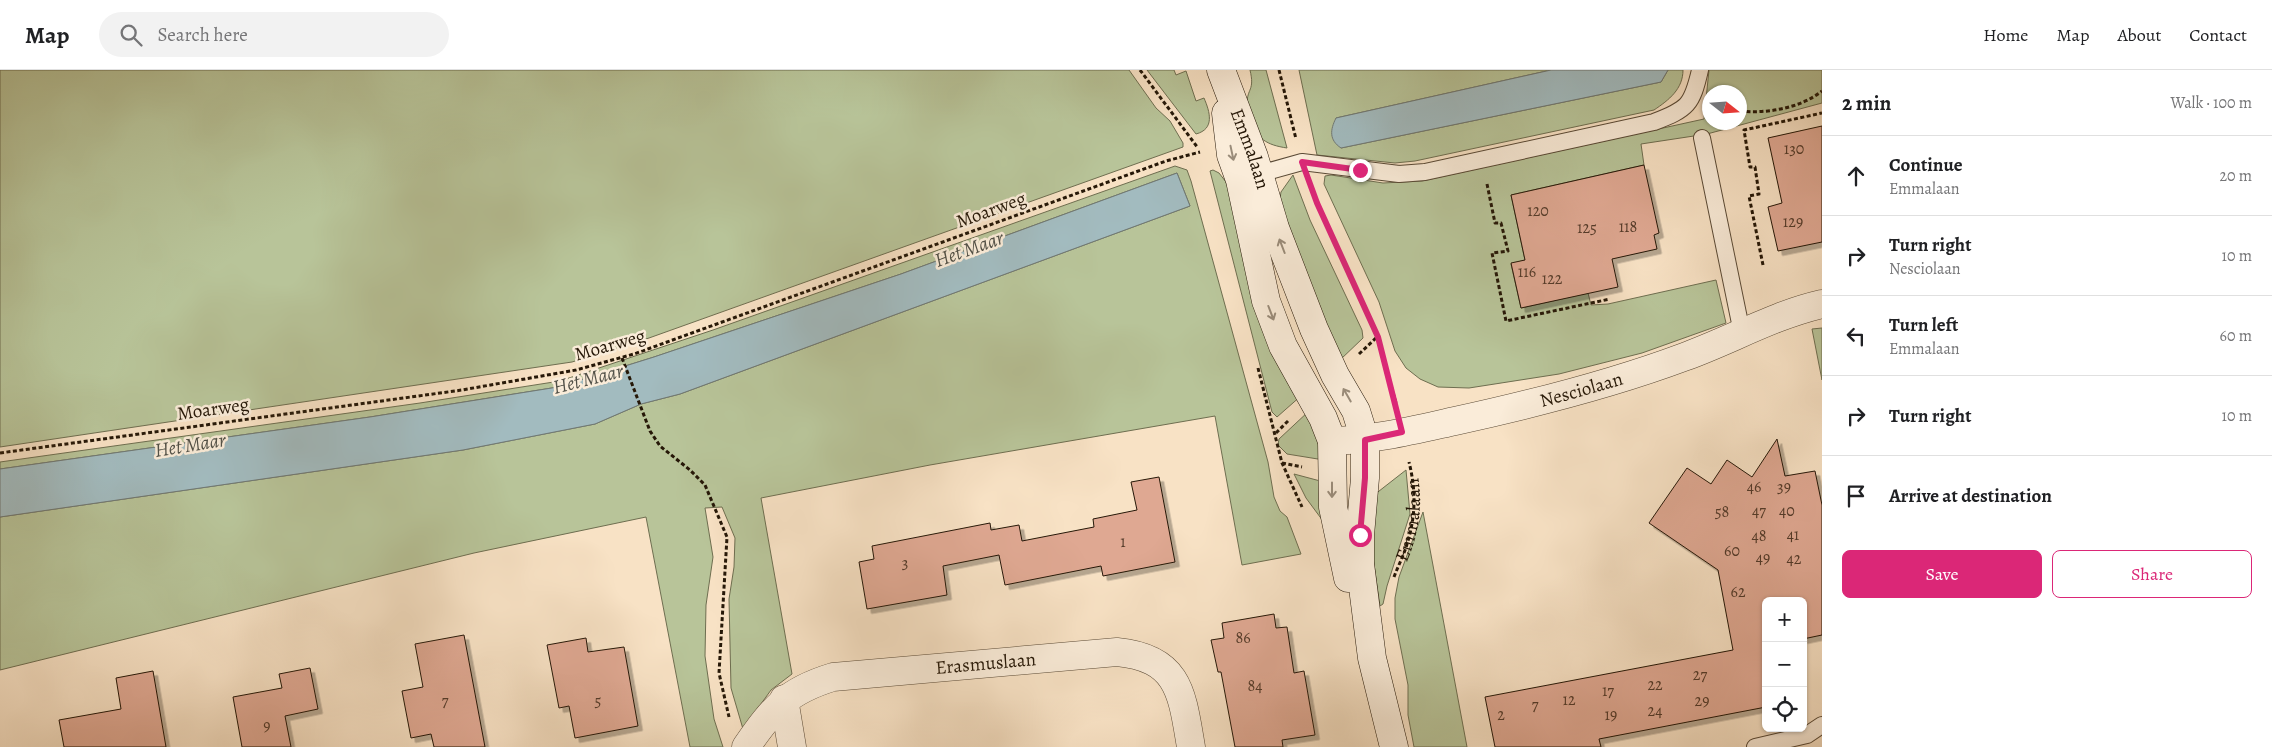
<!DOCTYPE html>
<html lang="en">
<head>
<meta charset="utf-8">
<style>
  :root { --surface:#fff; --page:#f2f2f2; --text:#202124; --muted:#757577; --line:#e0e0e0; --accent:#db2777 }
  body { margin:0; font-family:Alegreya,serif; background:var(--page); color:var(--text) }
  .controls { position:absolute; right:15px; bottom:15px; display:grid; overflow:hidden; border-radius:8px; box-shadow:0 1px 4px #0004 }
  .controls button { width:45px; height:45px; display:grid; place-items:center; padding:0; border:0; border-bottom:1px solid var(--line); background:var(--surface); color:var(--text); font:25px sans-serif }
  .compass { position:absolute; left:1702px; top:15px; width:45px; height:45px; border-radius:50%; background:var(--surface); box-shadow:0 1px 4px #0004; rotate:107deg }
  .stop { position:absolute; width:15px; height:15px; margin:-11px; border:4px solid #db2777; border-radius:50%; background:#fff }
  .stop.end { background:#db2777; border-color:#fff; box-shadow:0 1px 5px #0008 }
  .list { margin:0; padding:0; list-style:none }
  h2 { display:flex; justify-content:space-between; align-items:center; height:65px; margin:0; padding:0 20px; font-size:21px }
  h2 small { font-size:16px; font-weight:400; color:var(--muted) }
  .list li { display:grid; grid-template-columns:32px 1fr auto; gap:15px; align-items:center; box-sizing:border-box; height:80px; padding:0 20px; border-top:1px solid var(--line) }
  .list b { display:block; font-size:19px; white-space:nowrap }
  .list p { margin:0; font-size:16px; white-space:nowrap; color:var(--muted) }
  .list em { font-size:16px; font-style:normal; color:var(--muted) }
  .actions { display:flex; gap:10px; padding:15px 20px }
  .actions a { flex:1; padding:11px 0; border:1px solid var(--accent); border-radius:8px; text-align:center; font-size:18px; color:var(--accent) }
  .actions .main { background:var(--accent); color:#fff }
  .icon { flex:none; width:28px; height:28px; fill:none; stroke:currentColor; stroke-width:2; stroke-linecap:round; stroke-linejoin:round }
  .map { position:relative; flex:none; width:1822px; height:677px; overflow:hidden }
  header { display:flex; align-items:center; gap:30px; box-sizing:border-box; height:70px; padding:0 25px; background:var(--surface); border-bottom:1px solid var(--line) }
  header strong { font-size:24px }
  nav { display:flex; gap:28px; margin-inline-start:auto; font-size:18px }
  .search { width:350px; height:45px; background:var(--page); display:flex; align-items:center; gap:12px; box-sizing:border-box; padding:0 18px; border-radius:28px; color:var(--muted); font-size:19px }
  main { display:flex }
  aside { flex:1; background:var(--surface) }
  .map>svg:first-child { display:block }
  .green { fill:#b8c499; stroke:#6e6e50; fill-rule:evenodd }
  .water { fill:#a2bbbf; stroke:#707975 }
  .building { fill:#dfa892; stroke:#251707; filter:url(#shadow) }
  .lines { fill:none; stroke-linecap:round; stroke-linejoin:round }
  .service-casing { stroke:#5a4a36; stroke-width:18 }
  .minor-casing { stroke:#5a4a36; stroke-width:29 }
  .secondary-casing { stroke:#251707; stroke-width:29 }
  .path { stroke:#251707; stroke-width:3; stroke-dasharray:4 2.5; stroke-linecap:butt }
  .service { stroke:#faecd9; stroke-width:16 }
  .minor { stroke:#faecd9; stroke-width:28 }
  .secondary { stroke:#faecd9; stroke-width:28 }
  .oneway { stroke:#9a8c7a }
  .route { stroke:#db2777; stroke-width:6 }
  .labels { text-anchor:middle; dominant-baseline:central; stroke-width:5; stroke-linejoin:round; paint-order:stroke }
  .number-label { font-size:16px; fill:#543b2a }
  .street-label { font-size:19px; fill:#251707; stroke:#faecd9 }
  .water-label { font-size:20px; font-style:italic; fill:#515047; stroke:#faecd9 }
</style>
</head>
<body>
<header>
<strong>Map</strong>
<div class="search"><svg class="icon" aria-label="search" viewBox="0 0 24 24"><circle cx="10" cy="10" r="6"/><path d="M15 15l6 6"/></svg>Search here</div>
<nav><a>Home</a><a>Map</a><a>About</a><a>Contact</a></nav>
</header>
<main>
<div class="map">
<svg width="1822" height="677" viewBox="0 0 1822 677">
  <defs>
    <filter id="shadow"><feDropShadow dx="4.5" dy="4.5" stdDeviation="0" flood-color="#0004"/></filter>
  </defs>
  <rect width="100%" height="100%" fill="#f8e2c5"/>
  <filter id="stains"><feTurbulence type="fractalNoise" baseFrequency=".004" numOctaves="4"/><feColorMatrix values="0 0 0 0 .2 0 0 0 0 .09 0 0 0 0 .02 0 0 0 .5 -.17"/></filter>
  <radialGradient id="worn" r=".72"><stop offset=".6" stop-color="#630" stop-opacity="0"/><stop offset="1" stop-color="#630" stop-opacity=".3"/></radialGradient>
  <g class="green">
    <path d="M 0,0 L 1129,0 L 1156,38 L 1170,51 L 1183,73 L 1183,77 L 649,268 L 572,292 L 0,377 Z"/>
    <path d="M 1147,0 L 1174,0 L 1176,5 L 1186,1 L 1196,31 L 1204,28 C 1210,42 1215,59 1196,64 Z"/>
    <path d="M 1250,0 L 1266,0 L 1287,78 C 1267,75 1256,69 1251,49 C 1250,45 1247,38 1247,34 C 1247,18 1255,21 1250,0 Z"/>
    <path d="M 1299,0 L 1551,0 L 1336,48 L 1341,78 L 1661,12 L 1668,0 L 1683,0 C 1683,19 1669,30 1654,40 L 1415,91 L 1395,93 L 1317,85 Z"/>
    <path d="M 1709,0 L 1822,0 L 1822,33 L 1707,64 L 1641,74 L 1644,95 L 1511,125 L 1525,190 L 1511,194 L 1521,238 L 1588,223 L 1591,235 L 1608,234 L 1716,210 L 1726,253 L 1642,283 L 1559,304 L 1469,318 L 1438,317 L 1420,309 L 1406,298 L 1395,281 L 1379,232 L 1324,114 L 1325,106 L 1331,105 L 1383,113 L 1422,111 L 1704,49 ZM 1710,22 L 1740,22 L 1740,52 L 1710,52 Z"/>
    <path d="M 1175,96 L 1187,100 L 1191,111 L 1268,392 L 1274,427 L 1280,441 L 1287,447 L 1301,484 L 1242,495 L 1215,346 L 930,395 L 761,428 L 792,604 L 771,620 L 743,659 L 731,618 L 729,529 L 734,497 L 735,468 L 722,437 L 705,438 L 713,487 L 706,535 L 705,586 L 714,649 L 723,677 L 690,677 L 646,447 L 474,483 L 0,600 L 0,447 L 463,380 L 595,354 L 641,334 L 680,324 L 1190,136 L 1177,103 L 901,204 L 654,287 L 558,317 L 370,347 L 0,399 L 0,392 L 420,333 L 560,311 L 713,260 Z"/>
    <path d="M 1213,100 L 1219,103 L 1226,112 L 1302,325 L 1277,347 L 1272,342 L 1210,101 Z"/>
    <path d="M 1293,105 L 1310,150 L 1362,260 L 1363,268 L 1340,290 L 1279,134 L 1281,122 Z"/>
    <path d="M 1822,258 L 1822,310 L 1812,259 Z"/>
    <path d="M 1309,341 L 1324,390 L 1287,384 L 1278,375 L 1279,369 Z"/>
    <path d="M 1406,400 L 1410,444 L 1387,516 L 1383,534 L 1380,536 L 1370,467 L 1374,425 Z"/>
    <path d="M 1294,404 L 1324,412 L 1323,451 L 1306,428 Z"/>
    <path d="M 1423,442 L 1467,677 L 1414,677 L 1408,645 L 1408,615 L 1395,549 L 1395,528 L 1399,507 Z"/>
  </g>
  <g class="water">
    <path d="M 1551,0 L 1668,0 L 1661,12 L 1341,78 C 1329,70 1330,60 1336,48 Z"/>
    <path d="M 1177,103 L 1190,136 L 680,324 L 641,334 L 595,354 L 463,380 L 0,447 L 0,399 L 370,347 L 558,317 L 654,287 L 901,204 Z"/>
  </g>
  <g class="building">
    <path d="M 1822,56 L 1822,172 L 1778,181 L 1768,137 L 1782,133 L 1768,68 Z"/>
    <path d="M 1644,95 L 1659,163 L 1654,165 L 1657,179 L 1612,189 L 1618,217 L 1521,238 L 1511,193 L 1525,190 L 1511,125 Z"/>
    <path d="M 1777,369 L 1785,406 L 1815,401 L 1822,435 L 1822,565 L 1803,569 L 1803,531 L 1766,531 L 1766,637 L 1599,669 L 1601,677 L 1495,677 L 1485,627 L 1733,580 L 1718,500 L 1649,453 L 1687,398 L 1711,414 L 1727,390 L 1752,407 Z"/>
    <path d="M 1159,407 L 1175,492 L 1103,506 L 1101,496 L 1005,515 L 999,485 L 943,496 L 947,525 L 867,539 L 859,492 L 874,489 L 872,476 L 990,453 L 991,460 L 1019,455 L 1022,471 L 1094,457 L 1093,449 L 1137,440 L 1131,412 Z"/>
    <path d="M 1274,544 L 1276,558 L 1287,557 L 1294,603 L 1304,601 L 1315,665 L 1282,670 L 1283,677 L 1235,677 L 1221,602 L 1218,602 L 1211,570 L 1224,568 L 1222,553 Z"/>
    <path d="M 464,565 L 485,677 L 434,677 L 431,664 L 411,668 L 402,621 L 423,617 L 415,574 Z"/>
    <path d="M 586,568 L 588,582 L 624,577 L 638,656 L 575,668 L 569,636 L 559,638 L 547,575 Z"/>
    <path d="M 310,598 L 318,639 L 285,646 L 291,677 L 242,677 L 233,627 L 282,618 L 279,604 Z"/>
    <path d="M 153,601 L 166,677 L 64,677 L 59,650 L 121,639 L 116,608 Z"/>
  </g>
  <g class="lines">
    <defs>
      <g id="service">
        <path d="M 1702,68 L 1742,263"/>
        <path d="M 1252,106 L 1302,92 L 1399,104 L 1425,102 L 1654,52 C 1688,39 1692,35 1700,0"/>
        <path d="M 1755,677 L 1807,665 L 1822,655"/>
      </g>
      <g id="minor">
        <path id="s2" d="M 1332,371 C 1374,370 1414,360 1455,351 C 1533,334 1609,315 1684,287 C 1731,270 1774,245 1822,234"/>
        <path d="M 784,629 L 792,677"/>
        <path id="s3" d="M 746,677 C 773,638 787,621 833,607 L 1117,582 C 1180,588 1182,624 1191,677"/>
      </g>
      <g id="secondary">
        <path id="s4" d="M 1221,0 L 1254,87 L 1275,158 L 1314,259 L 1335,305 L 1356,341 L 1365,370 L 1365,408 L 1360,465 L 1360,494 L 1372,588 L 1394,677"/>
        <path d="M 1226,43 L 1231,85 L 1240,110 L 1266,231 L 1283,276 L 1323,348 L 1332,371 L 1333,437 L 1348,508"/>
      </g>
    </defs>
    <use href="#service" class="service-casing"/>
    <use href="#minor" class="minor-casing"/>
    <use href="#secondary" class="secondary-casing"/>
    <g class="path">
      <path d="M 1140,0 L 1198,78"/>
      <path d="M 1279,0 L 1296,69"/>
      <path d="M 1740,41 C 1766,44 1801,38 1822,21"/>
      <path d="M 1487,114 L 1495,153 L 1501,153 L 1508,181 L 1492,183 L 1506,251 L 1610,229"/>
      <path d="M 1311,118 L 1377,267 L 1396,333"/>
      <path d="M 1763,195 L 1749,126 L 1759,124 L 1755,97 L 1750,97 L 1744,60 L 1822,43"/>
      <path d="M 1359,284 L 1377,267"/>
      <path d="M 622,288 L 650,361 L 660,376 L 690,400 L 705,415 L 727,467 L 719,603 L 729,647"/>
      <path d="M 1258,298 L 1282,393 L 1302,437"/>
      <path d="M 1276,363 L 1289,350"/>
      <path d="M 0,383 L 462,320 L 576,300 L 634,284 L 1166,91 L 1200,82"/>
      <path d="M 1282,393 L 1302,397"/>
      <path id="s1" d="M 1394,507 C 1398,496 1404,485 1407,474 C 1416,446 1416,420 1409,392"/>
    </g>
    <use href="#service" class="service"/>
    <use href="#minor" class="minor"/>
    <use href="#secondary" class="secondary"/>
  </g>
  <defs><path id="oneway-shaft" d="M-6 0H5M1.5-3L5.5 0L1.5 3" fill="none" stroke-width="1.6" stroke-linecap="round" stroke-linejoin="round" transform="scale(1.25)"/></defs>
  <g class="oneway">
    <use href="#oneway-shaft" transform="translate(1232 83) rotate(78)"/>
    <use href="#oneway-shaft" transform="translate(1282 176) rotate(-111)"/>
    <use href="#oneway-shaft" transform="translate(1271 243) rotate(69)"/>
    <use href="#oneway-shaft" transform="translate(1347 325) rotate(-120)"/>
    <use href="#oneway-shaft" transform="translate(1332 420) rotate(90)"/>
  </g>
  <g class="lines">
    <path class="route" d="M 1360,100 L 1302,92 L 1317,133 L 1378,267 L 1402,362 L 1365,370 L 1365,408 L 1360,465"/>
  </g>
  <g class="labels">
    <g class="number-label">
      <text x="1794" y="79">130</text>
      <text x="1538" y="141">120</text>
      <text x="1793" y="152">129</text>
      <text x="1628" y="157">118</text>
      <text x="1587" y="158">125</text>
      <text x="1527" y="202">116</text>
      <text x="1552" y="209">122</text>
      <text x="1754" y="417">46</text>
      <text x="1784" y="417">39</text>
      <text x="1759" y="441">47</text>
      <text x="1787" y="441">40</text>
      <text x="1722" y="442">58</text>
      <text x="1793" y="465">41</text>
      <text x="1759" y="466">48</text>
      <text x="1123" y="472">1</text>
      <text x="1732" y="481">60</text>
      <text x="1763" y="488">49</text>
      <text x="1794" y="489">42</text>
      <text x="905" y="493">3</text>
      <text x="1738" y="522">62</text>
      <text x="1243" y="568">86</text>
      <text x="1700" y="605">27</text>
      <text x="1655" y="615">22</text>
      <text x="1255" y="616">84</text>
      <text x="1608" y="621">17</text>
      <text x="1569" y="630">12</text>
      <text x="445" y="631">7</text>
      <text x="598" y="631">5</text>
      <text x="1702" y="631">29</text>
      <text x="1535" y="635">7</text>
      <text x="1655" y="641">24</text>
      <text x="1501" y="645">2</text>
      <text x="1611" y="645">19</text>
      <text x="267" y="656">9</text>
    </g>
    <g class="street-label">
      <text stroke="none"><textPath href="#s4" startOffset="84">Emmalaan</textPath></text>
      <text transform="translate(991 140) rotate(-20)">Moarweg</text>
      <text transform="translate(610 275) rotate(-16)">Moarweg</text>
      <text stroke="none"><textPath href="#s2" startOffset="255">Nesciolaan</textPath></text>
      <text transform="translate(213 339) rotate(-8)">Moarweg</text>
      <text stroke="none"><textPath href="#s1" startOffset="60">Emmalaan</textPath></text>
      <text stroke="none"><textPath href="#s3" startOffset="268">Erasmuslaan</textPath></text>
    </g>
    <g class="water-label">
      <text transform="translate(969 179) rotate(-20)">Het Maar</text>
      <text transform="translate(588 309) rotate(-14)">Het Maar</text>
      <text transform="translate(190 375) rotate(-9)">Het Maar</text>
    </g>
  </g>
  <rect width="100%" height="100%" filter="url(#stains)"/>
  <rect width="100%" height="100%" fill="url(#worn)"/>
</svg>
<div class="controls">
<button>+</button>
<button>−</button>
<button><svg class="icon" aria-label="locate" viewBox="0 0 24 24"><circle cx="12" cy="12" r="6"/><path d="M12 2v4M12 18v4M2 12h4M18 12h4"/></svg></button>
</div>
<svg class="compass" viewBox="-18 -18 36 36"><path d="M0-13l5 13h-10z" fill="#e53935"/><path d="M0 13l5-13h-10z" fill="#757577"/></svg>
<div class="stop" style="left:1360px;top:465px"></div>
<div class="stop end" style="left:1360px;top:100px"></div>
</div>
<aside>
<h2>2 min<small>Walk · 100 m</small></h2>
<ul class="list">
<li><svg class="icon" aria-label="ahead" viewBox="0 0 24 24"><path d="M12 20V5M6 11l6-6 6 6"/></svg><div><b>Continue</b><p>Emmalaan</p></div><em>20 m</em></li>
<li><svg class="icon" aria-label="right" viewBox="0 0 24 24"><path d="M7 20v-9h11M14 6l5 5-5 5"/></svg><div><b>Turn right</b><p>Nesciolaan</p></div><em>10 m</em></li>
<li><svg class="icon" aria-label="left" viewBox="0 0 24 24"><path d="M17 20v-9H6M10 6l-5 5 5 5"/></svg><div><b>Turn left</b><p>Emmalaan</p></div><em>60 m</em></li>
<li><svg class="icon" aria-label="right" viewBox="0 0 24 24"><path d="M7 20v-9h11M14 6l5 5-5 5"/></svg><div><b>Turn right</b></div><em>10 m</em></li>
<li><svg class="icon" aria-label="arrive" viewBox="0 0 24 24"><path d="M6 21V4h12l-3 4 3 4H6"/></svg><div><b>Arrive at destination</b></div></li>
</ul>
<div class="actions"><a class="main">Save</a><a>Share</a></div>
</aside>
</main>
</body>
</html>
